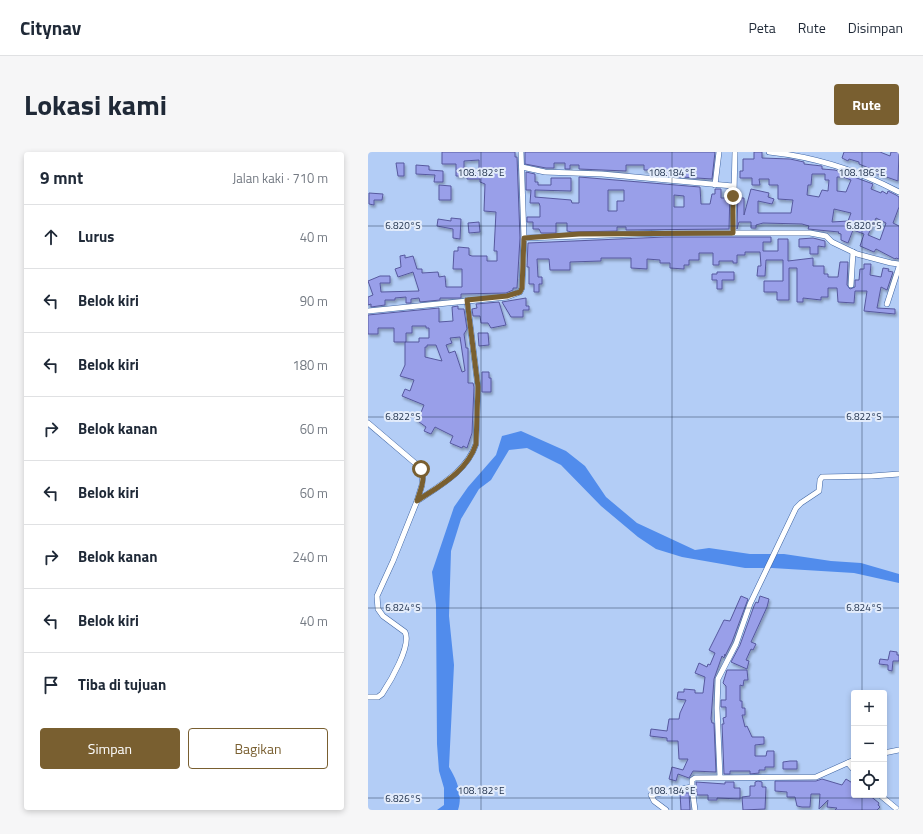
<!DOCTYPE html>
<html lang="id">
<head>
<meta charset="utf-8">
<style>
  :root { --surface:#fff; --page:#f6f6f7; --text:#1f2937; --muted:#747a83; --line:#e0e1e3; --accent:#795f30 }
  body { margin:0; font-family:"Titillium Web",sans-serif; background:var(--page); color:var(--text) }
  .controls { position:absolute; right:12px; bottom:12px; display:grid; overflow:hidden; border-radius:4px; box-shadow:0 2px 6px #0003 }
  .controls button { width:36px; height:36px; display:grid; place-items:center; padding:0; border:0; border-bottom:1px solid var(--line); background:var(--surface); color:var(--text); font:20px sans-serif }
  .stop { position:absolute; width:12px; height:12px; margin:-9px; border:3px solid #795f30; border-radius:50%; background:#fff }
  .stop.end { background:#795f30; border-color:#fff; box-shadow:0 1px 4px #0008 }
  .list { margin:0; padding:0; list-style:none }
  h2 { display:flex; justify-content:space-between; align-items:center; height:52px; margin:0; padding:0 16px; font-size:17px }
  h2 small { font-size:13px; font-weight:400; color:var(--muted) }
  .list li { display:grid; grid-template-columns:26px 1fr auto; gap:12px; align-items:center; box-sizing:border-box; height:64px; padding:0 16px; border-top:1px solid var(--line) }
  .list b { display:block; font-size:15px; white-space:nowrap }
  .list em { font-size:13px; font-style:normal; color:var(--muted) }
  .actions { display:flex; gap:8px; padding:12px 16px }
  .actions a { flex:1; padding:9px 0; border:1px solid var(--accent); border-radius:4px; text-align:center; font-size:14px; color:var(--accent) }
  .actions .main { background:var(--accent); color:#fff }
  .icon { flex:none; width:22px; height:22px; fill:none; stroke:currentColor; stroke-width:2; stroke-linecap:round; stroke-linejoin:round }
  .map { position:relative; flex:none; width:531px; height:658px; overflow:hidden; border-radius:4px }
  header { display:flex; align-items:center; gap:24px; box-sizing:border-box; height:56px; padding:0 20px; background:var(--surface); border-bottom:1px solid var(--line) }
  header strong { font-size:19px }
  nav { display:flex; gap:22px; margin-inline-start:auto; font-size:14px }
  .intro { display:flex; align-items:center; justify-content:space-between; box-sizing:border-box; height:96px; padding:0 24px }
  h1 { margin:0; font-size:28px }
  .button { padding:10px 18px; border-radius:4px; background:var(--accent); color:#fff; font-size:14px; font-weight:700 }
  main { display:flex; gap:24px; padding:0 24px }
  aside { flex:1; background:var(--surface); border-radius:4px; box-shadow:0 2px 6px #0003 }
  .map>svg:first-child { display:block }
  .water { fill:#518cec }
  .building { fill:#999fe9; stroke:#57599e; fill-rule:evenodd; filter:url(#shadow) }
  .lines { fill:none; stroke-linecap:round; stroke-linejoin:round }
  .street-casing { stroke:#3f65a3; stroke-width:6 }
  .street { stroke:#fff; stroke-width:5 }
  .route { stroke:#795f30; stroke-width:5 }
  .ticks { fill:none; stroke:#1c2d48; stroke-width:1; stroke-opacity:0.45 }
  .ticks-label { font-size:10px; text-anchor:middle; fill:#1c2d48; stroke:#e3ecfb; stroke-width:4; stroke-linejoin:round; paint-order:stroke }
</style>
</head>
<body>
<header>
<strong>Citynav</strong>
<nav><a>Peta</a><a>Rute</a><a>Disimpan</a></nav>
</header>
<div class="intro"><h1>Lokasi kami</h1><a class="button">Rute</a></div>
<main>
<aside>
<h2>9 mnt<small>Jalan kaki · 710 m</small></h2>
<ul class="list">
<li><svg class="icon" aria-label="ahead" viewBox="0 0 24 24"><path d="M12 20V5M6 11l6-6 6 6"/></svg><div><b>Lurus</b></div><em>40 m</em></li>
<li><svg class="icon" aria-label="left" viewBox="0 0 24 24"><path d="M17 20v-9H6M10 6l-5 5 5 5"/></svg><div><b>Belok kiri</b></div><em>90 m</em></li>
<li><svg class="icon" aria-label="left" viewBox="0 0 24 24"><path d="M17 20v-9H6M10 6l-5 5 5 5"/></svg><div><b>Belok kiri</b></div><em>180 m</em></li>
<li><svg class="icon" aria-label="right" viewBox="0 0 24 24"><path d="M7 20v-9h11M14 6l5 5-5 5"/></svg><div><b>Belok kanan</b></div><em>60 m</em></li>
<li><svg class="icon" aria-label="left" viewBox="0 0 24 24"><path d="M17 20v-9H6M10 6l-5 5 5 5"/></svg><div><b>Belok kiri</b></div><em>60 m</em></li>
<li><svg class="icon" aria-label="right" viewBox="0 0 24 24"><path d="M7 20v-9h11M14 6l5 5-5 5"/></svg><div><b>Belok kanan</b></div><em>240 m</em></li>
<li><svg class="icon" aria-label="left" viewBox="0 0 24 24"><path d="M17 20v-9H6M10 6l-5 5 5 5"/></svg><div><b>Belok kiri</b></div><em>40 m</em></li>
<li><svg class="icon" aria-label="arrive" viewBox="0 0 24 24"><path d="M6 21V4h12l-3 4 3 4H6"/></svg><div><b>Tiba di tujuan</b></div></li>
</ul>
<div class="actions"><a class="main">Simpan</a><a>Bagikan</a></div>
</aside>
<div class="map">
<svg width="531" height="658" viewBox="0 0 531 658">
  <defs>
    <filter id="shadow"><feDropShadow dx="1.5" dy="2.5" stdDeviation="1" flood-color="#0004"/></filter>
  </defs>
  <rect width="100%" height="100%" fill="#b3cdf6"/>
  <path class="water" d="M 153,279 L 198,299 L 217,314 L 238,345 L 269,371 L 327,398 L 341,396 L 382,402 L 416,402 L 463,409 L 493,411 L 531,422 L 531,431 L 486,421 L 404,416 L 377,416 L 314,405 L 288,397 L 270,385 L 233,354 L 193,313 L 159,296 L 141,298 L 123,328 L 111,337 L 93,367 L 83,399 L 81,464 L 86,513 L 81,615 C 89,628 95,643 90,658 L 69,658 L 76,653 L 76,636 L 71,619 L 69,592 L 68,453 L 64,420 L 86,355 L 100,335 L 128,303 L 134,284 Z"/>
  <g class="building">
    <path d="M 74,0 L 147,0 L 147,5 L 149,5 L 152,86 L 149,136 L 145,136 L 145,138 L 138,141 L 93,142 L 93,146 L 72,146 L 72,148 L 52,150 L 51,146 L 43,147 L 43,151 L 38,151 L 38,145 L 27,146 L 27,148 L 17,148 L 17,153 L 3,155 L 3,152 L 0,153 L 0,145 L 5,143 L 0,129 L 12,124 L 22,124 L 22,131 L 12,131 L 13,140 L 51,139 L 45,120 L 30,125 L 27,117 L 33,115 L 32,104 L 37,103 L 37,106 L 45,104 L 49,117 L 54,117 L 54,121 L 70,120 L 71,125 L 77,124 L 78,135 L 94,135 L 94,117 L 85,117 L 86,99 L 90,99 L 90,95 L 101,96 L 101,103 L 104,104 L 119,104 L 119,109 L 129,109 L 129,99 L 126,99 L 128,60 L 116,59 L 117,32 L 112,30 L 112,27 L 99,27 L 99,19 L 111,19 L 111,8 L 96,9 L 96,24 L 88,24 L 88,12 L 74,12 Z"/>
    <path d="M 157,0 L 347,0 L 344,27 L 284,23 L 284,18 L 276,18 L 276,13 L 258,13 L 258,19 L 211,17 L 211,13 L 202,13 L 202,17 L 197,17 L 197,11 L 186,11 L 186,16 L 178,16 L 157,12 Z"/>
    <path d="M 386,0 L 394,0 L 394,6 L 422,7 L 436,10 L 436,12 L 454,14 L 454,17 L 467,18 L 505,32 L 503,37 L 513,41 L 514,39 L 519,42 L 520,39 L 528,43 L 531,45 L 531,55 L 525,71 L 531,74 L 531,107 L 528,106 L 527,107 L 508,97 L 506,100 L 492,94 L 496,82 L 485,78 L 480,91 L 473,88 L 473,82 L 470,81 L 471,80 L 440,77 L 441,74 L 434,72 L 395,71 L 388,73 L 388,76 L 383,76 L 383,70 L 371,70 L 369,77 L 370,39 L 370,46 L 376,46 L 376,63 L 383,37 L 401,41 L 400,45 L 406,47 L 404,52 L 390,49 L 390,61 L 423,61 L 425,48 L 410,47 L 410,33 L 401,33 L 401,27 L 391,27 L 392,33 L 384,33 L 384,26 L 372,26 L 372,19 L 375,19 L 375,7 L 386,7 ZM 444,22 L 457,22 L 457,28 L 461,28 L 460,39 L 454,38 L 451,45 L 439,43 L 440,33 L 443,33 ZM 469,25 L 475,25 L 483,28 L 478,40 L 469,39 ZM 466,57 L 483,61 L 480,69 L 464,70 ZM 508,66 L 518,71 L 512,88 L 500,83 Z"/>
    <path d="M 476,0 L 512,0 L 522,4 L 523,0 L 531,0 L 530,29 L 507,21 L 508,19 L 491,12 L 491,10 L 481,7 L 480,9 L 474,6 Z"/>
    <path d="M 28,11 L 36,11 L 36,24 L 30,24 Z"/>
    <path d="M 48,13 L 61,14 L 61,18 L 75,19 L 75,30 L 66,30 L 67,23 L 48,22 Z"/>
    <path d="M 158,20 L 167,22 L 167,30 L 170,30 L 170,33 L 183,33 L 183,26 L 203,26 L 203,39 L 167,38 L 167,45 L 203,48 L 204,51 L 211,51 L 211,25 L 332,35 L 333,52 L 342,52 L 344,42 L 347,42 L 347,37 L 353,37 L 353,46 L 362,46 L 362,39 L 361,77 L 258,78 L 258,75 L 249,75 L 249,79 L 204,80 L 199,79 L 199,71 L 188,71 L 188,81 L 173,81 L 171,77 L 165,77 L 165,70 L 159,70 L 159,65 L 172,65 L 172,54 L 171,51 L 162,51 L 163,38 L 158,38 ZM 240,38 L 256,38 L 256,49 L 249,49 L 249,59 L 240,59 ZM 306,43 L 316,44 L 316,55 L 306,55 Z"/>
    <path d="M 71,33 L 83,34 L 83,48 L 71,48 Z"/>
    <path d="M 1,41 L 15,42 L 14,48 L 6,48 L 6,53 L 1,52 Z"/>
    <path d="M 83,66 L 93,67 L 92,87 L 85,86 L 85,77 L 69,74 L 70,67 L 83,69 Z"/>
    <path d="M 111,70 L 112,80 L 101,81 L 100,71 Z"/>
    <path d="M 297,85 L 403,85 L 403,90 L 395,90 L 395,99 L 410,99 L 410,87 L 420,87 L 420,109 L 445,106 L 445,114 L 456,114 L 456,122 L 460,122 L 460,125 L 470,125 L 472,110 L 480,110 L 479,133 L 482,137 L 487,135 L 487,128 L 491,128 L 492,117 L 496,117 L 496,112 L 503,112 L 502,123 L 513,125 L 515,116 L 521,117 L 520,119 L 525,120 L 519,138 L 513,135 L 509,156 L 527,157 L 527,162 L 496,159 L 499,139 L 487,139 L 486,151 L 470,150 L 469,136 L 460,136 L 460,145 L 453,145 L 453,148 L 435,146 L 435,150 L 429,150 L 429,116 L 421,116 L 421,148 L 409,148 L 409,140 L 396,140 L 396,129 L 415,129 L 415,108 L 398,108 L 397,124 L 389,124 L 390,114 L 393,114 L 392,100 L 377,100 L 377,103 L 369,103 L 369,111 L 365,111 L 365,109 L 351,109 L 351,113 L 345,113 L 345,101 L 331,101 L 331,108 L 321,108 L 321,113 L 316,113 L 316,117 L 302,116 L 302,111 L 292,111 L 292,108 L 279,107 L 279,117 L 263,116 L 263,106 L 233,106 L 233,109 L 202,110 L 202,118 L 182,118 L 181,107 L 169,107 L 170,125 L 174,125 L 174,132 L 171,132 L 171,140 L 166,140 L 166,132 L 161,132 L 161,115 L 159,115 L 160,91 Z"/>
    <path d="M 445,86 L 457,89 L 457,95 L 450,94 L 450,102 L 442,102 L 442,95 L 431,95 L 431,87 Z"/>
    <path d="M 349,120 L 366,120 L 366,128 L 354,128 L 354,137 L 349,137 L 349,128 L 344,128 L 344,122 L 349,122 Z"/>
    <path d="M 158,146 L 158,154 L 161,154 L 161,158 L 155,158 L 155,165 L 143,165 L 134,150 Z"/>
    <path d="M 131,150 L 138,173 L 123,176 L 120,171 L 113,171 L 112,164 L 105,164 L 104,157 L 109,156 L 108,152 Z"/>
    <path d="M 90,154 L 90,157 L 96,157 L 99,177 L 96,182 L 98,196 L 100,196 L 100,231 L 105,231 L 106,235 L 104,281 L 99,296 L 95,294 L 94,296 L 82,291 L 85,284 L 67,275 L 63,282 L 56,279 L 58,275 L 47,267 L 49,261 L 52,263 L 56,253 L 34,244 L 37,237 L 42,239 L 46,228 L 32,224 L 37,213 L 37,190 L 51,190 L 51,186 L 61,186 L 61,176 L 58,176 L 58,174 L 44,174 L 44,181 L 38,181 L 38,190 L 26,190 L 26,176 L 10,176 L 10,182 L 0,182 L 0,163 L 71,156 L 71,170 L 85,169 L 84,155 ZM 92,185 L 97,219 L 94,220 L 87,199 L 81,201 L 78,193 L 84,191 L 82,186 ZM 59,193 L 68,193 L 74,209 L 57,205 L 57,195 L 59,195 Z"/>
    <path d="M 110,181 L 120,181 L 121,193 L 111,194 Z"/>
    <path d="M 114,220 L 121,220 L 121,226 L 123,226 L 123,240 L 114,240 Z"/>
    <path d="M 373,444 L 380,447 L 364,490 L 357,504 L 357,502 L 356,506 L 354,504 L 346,527 L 343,567 L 344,571 L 346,571 L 348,620 L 325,619 L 321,626 L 310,622 L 308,629 L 301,627 L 304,615 L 315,618 L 320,607 L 311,607 L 310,589 L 299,589 L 299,586 L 282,584 L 283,577 L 299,579 L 301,567 L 311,567 L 312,561 L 318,548 L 309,547 L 310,540 L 316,540 L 316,537 L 327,538 L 327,541 L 335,541 L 337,525 L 327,521 L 331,511 L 339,515 L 340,512 L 342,513 L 347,501 L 341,498 L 356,468 L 362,469 Z"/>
    <path d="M 392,444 L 401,447 L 399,455 L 383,490 L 388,492 L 385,498 L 383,497 L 378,508 L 381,509 L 379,517 L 363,510 L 372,493 L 386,454 L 388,450 L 390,451 Z"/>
    <path d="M 522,499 L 529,500 L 529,503 L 531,503 L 531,509 L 525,509 L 524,519 L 520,518 L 520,513 L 511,512 L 512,507 L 520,508 Z"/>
    <path d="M 359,518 L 379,518 L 380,528 L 376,528 L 375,534 L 372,533 L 372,549 L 374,549 L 374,556 L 377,556 L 377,563 L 374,563 L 377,575 L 379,574 L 384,585 L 396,585 L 396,592 L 387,593 L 387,604 L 398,604 L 399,599 L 406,599 L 406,615 L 397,615 L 397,618 L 391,618 L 391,621 L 382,622 L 382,619 L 362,619 L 362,622 L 356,622 L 354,572 L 356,572 L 355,566 L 358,565 L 358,555 L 353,555 L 353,548 L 358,548 L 358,534 L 355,531 Z"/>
    <path d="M 422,609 L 429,609 L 429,617 L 415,617 L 415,610 Z"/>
    <path d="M 454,627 L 474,633 L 478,627 L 486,632 L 486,643 L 501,643 L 511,651 L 510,653 L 512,655 L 509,658 L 467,658 L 469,656 L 459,655 L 460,648 L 451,657 L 452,642 L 443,642 L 442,655 L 434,655 L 429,654 L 427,645 L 419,645 L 419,640 L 407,639 L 407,629 L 448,629 Z"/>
    <path d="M 390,629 L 394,630 L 394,635 L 398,635 L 397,657 L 375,658 L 374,645 L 382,644 L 382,634 L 387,634 L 387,630 Z"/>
    <path d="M 328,630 L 357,632 L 357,630 L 366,630 L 366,636 L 372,636 L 372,647 L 349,646 L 349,648 L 340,648 L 340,643 L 329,643 Z"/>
    <path d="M 312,641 L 321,641 L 322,658 L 313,658 Z"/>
  </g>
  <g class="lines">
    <defs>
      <g id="street">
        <path d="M 401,0 C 448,5 489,18 531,40"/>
        <path d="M 154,15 L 177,20 L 234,22 L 365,34"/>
        <path d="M 347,33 L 351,0"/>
        <path d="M 365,81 L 367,0"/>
        <path d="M 156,86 L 297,81 L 442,81 L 458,84 L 464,90 L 489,102 L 523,111 L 531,112"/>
        <path d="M 483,133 L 485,100"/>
        <path d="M 519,152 L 531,115"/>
        <path d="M 0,159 L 139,145 L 152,140 L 154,136 L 156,86 L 153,0"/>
        <path d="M 0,271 L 47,311 L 55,321 L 54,333 L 49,349 L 25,409 L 9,444 L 10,457 L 15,464 L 37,480 C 44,493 22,530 14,542 L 10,545 L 0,545"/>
        <path d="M 49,349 C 71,334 99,319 108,292 L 110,235 L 99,148"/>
        <path d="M 516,601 L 531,598"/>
        <path d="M 480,611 L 486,618"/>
        <path d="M 352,625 L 349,556 L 350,527 L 368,492 L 382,452 L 428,356 L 433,351 L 451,339 L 452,328 L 454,325 L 504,324 L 531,322"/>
        <path d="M 324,635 L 327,658"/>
        <path d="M 512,643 L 530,658"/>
        <path d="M 298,658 L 286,649 L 283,643 L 324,635 L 324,628 L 327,626 L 448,625 L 486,608"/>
      </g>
    </defs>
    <use href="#street" class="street-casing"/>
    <use href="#street" class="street"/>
  </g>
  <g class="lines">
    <path class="route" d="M 53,317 C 58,327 52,339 49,349 C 71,334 99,320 108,292 L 110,235 L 99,148 L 139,144 L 152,140 L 154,136 L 156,86 L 211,82 L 365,81 L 365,44"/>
  </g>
  <path class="ticks" d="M 113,0 L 113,658M 304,0 L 304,658M 494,0 L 494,541M 0,74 L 531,74M 0,265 L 531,265M 0,456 L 531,456M 494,643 L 494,658M 0,646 L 531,646"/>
  <g class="ticks-label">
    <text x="113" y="24">108.182°E</text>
    <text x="304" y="24">108.184°E</text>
    <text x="494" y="24">108.186°E</text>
    <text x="35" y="77">6.820°S</text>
    <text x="496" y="77">6.820°S</text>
    <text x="35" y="268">6.822°S</text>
    <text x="496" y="268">6.822°S</text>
    <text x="35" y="459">6.824°S</text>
    <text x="496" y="459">6.824°S</text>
    <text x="113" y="642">108.182°E</text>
    <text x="304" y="642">108.184°E</text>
    <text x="35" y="650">6.826°S</text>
  </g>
</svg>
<div class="controls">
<button>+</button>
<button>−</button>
<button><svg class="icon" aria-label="locate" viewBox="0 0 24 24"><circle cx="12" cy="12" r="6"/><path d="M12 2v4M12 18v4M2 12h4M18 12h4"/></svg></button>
</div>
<div class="stop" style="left:53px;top:317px"></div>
<div class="stop end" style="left:365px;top:44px"></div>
</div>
</main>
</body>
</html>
